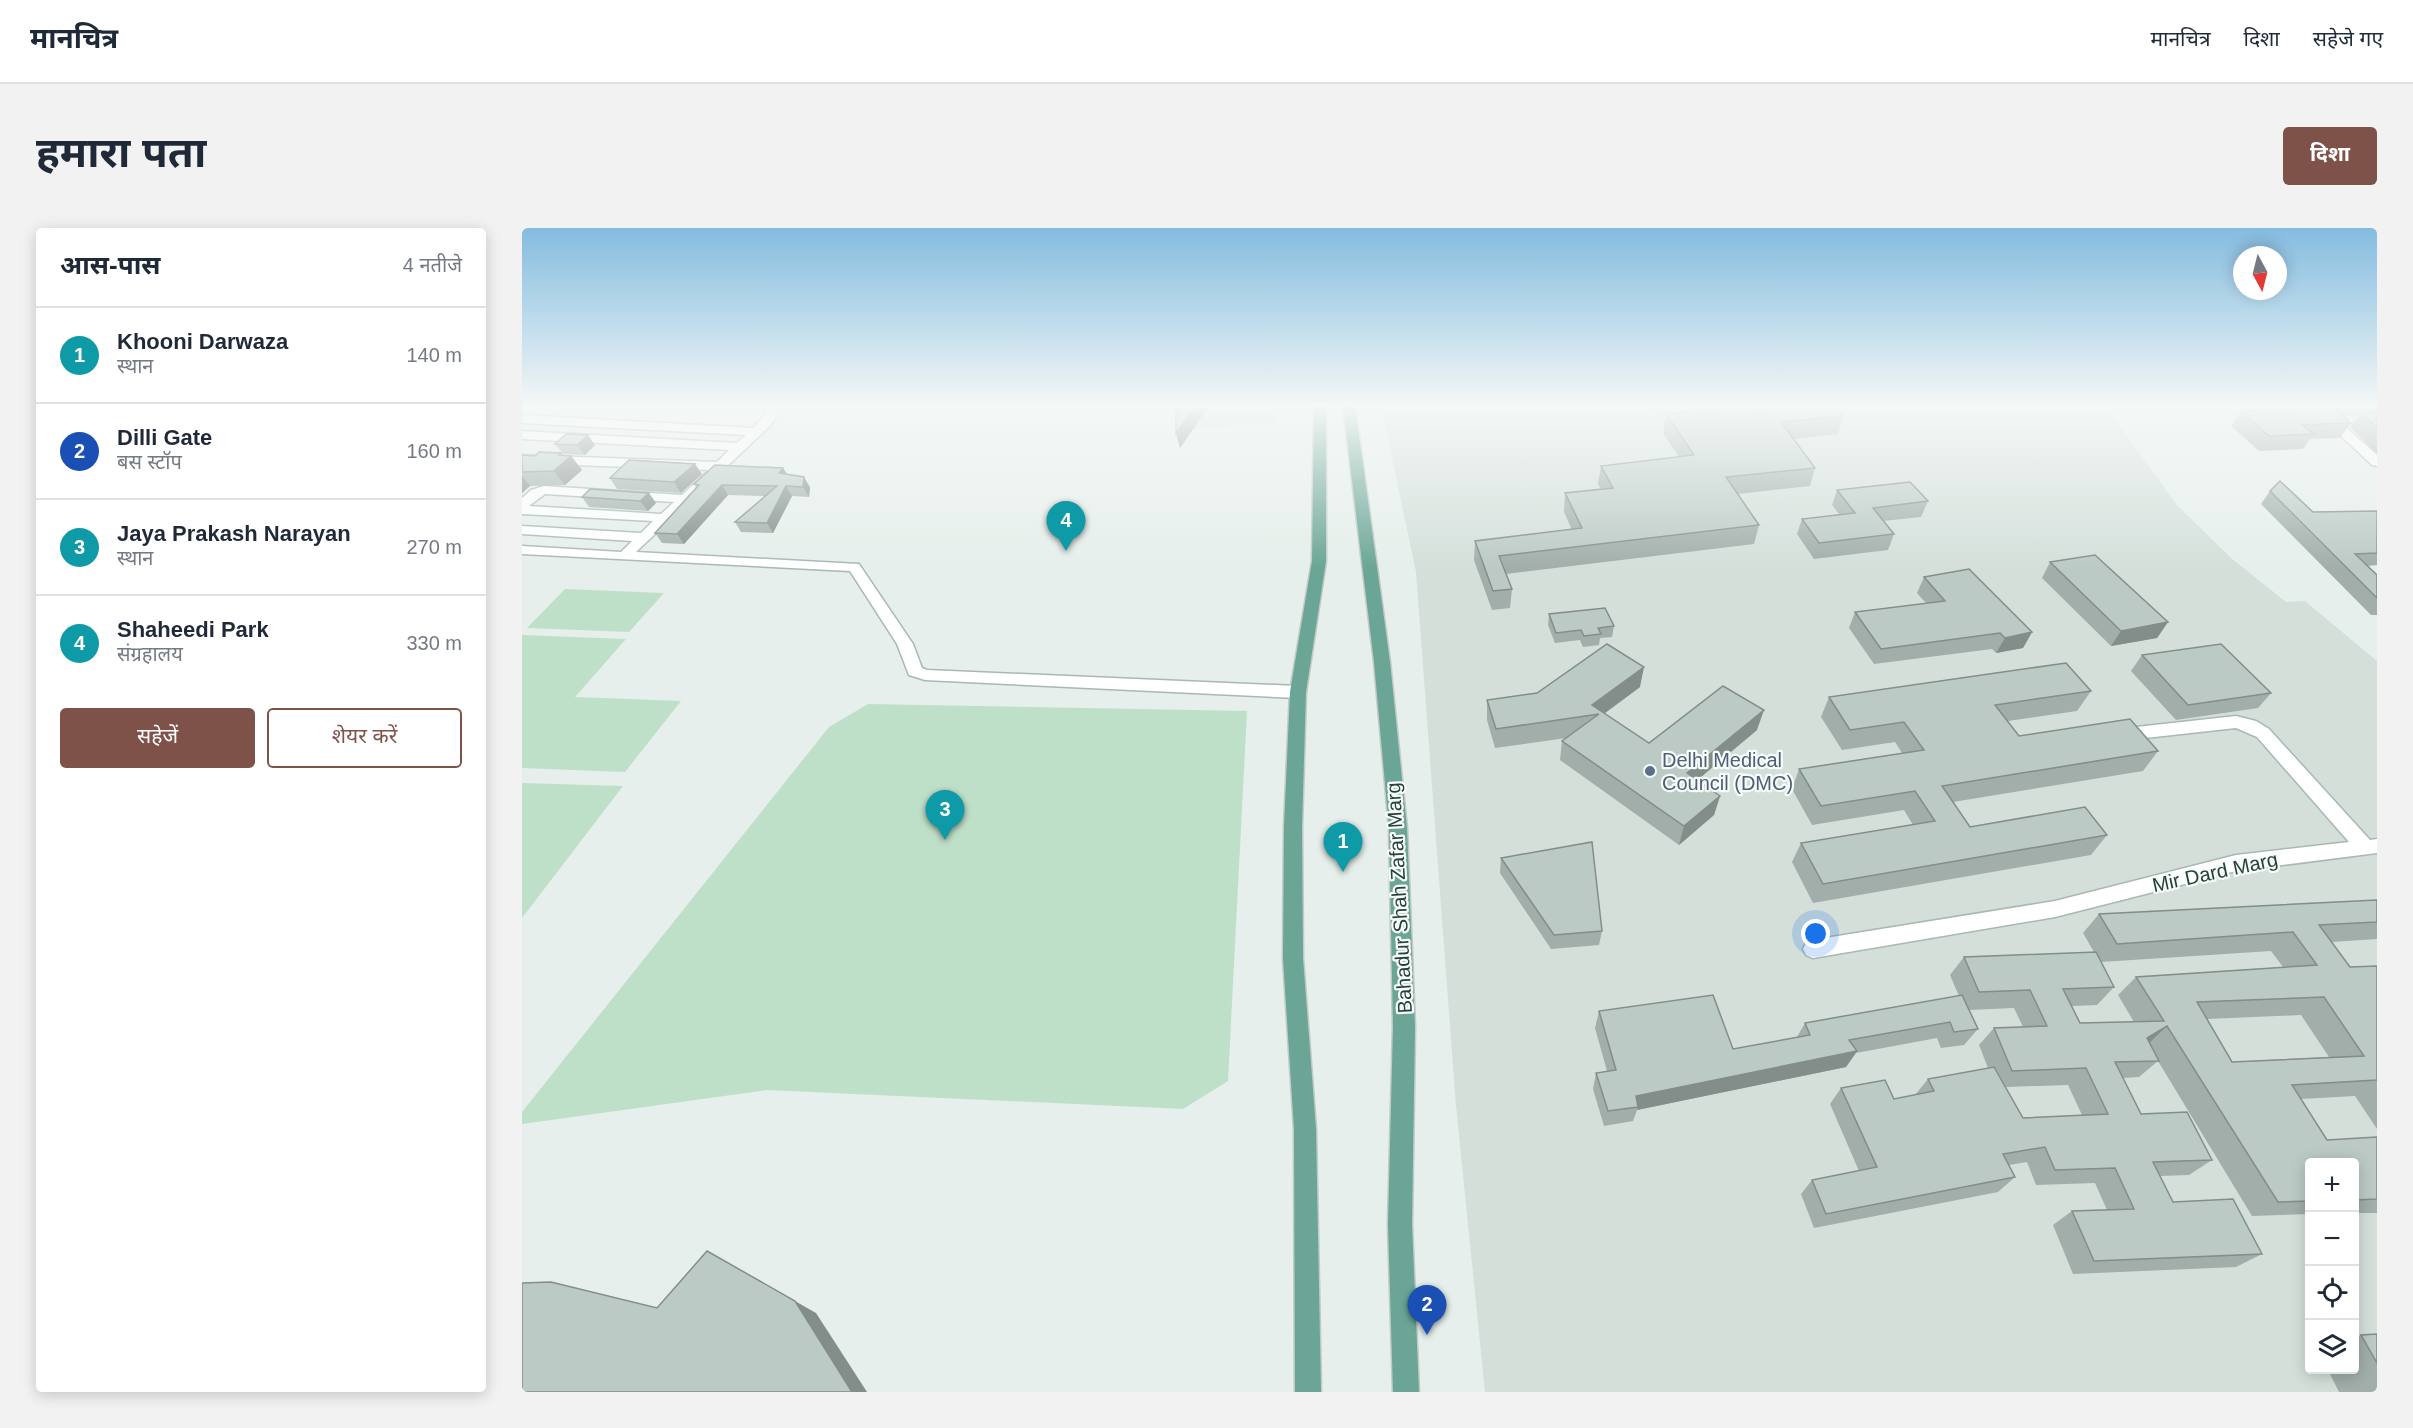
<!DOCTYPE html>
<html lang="hi">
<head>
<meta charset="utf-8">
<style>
  :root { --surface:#fff; --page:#f2f2f3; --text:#1f2937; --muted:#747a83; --line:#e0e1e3; --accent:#7f5249 }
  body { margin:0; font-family:Arial,"Noto Sans Devanagari",sans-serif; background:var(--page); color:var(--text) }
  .controls { position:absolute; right:18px; bottom:18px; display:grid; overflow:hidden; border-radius:6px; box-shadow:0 3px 15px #0003 }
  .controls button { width:54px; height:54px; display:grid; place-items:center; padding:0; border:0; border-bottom:2px solid var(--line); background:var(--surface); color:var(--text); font:30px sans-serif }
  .compass { position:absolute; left:1711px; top:18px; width:54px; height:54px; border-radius:50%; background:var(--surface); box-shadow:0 3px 15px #0003; rotate:173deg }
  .you { position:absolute; left:1294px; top:706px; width:21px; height:21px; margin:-15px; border:4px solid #fff; border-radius:50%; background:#1a73e8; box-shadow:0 0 0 9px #1a73e833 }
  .badge { display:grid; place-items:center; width:39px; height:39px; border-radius:50%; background:var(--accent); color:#fff; font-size:20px; font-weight:700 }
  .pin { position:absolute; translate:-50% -50px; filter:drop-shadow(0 2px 3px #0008) }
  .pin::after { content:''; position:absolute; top:32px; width:21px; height:18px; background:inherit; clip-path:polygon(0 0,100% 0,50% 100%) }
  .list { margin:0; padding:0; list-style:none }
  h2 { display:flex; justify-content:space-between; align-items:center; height:78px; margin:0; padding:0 24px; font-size:26px }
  h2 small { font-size:20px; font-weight:400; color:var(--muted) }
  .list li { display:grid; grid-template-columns:39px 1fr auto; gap:18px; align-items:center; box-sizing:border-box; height:96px; padding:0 24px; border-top:2px solid var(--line) }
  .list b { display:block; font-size:22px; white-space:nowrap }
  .list p { margin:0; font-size:20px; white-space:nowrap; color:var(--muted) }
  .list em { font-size:20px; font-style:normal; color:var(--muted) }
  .actions { display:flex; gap:12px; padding:18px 24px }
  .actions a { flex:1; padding:14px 0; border:2px solid var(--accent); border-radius:6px; text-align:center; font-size:21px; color:var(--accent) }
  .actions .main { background:var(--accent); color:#fff }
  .icon { flex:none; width:33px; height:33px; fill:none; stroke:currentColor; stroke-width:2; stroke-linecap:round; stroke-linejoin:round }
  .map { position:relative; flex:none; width:1855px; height:1164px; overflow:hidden; border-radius:6px }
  header { display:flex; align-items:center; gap:36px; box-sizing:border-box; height:84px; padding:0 30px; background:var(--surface); border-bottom:2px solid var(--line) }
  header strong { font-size:28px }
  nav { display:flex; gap:33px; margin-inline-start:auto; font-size:21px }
  .intro { display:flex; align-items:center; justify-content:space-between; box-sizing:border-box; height:144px; padding:0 36px }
  h1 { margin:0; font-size:42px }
  .button { padding:15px 27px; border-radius:6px; background:var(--accent); color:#fff; font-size:21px; font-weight:700 }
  main { display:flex; gap:36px; padding:0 36px }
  aside { flex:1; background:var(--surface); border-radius:6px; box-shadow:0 3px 15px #0003 }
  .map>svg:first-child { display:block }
  .built { fill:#d4dfda; fill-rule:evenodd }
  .green { fill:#bfe0c8 }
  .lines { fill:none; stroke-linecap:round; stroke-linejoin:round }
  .minor-casing { stroke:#a8b8b2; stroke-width:3 }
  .major-casing { stroke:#c2cac8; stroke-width:3 }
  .minor { fill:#fff; fill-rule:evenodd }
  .major { fill:#6aa596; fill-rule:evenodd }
  .wall { fill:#a1aea9; fill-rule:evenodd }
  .shaded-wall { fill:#838d89 }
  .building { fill:#bbcac4; stroke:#838d89; stroke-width:1.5; fill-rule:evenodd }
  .service-dot { fill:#5c6f8a; stroke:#f7fbf9; stroke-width:2 }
  .labels { text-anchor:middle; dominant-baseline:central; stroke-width:4.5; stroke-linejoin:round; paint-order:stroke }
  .service-label { font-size:20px; fill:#4e5e75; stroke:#f7fbf9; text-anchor:start }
  .street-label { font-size:20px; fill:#24423a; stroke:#f7fbf9 }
</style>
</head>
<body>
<header>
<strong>मानचित्र</strong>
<nav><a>मानचित्र</a><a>दिशा</a><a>सहेजे गए</a></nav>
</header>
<div class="intro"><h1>हमारा पता</h1><a class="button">दिशा</a></div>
<main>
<aside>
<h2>आस-पास<small>4 नतीजे</small></h2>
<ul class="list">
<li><span class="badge" style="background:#0f9aa8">1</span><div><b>Khooni Darwaza</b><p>स्थान</p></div><em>140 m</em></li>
<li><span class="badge" style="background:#1a4fb4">2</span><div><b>Dilli Gate</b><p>बस स्टॉप</p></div><em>160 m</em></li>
<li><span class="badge" style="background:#0f9aa8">3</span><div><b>Jaya Prakash Narayan</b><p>स्थान</p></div><em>270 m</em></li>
<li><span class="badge" style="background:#0f9aa8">4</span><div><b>Shaheedi Park</b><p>संग्रहालय</p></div><em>330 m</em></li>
</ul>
<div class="actions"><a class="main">सहेजें</a><a>शेयर करें</a></div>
</aside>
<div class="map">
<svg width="1855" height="1164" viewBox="0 0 1855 1164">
  <rect width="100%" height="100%" fill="#e6efeb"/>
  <g class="built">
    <path d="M 663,178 L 752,178 L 755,194 L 664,202 Z"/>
    <path d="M 859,178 L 1307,178 L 1310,182 L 1326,181 L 1324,178 L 1583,178 L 1654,276 L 1709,330 L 1764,374 L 1783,373 L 1855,433 L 1855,1164 L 963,1164 L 934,878 L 894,344 ZM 1788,934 L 1832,934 L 1832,1142 L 1788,1142 Z"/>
  </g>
  <g class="green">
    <path d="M 43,361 L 142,365 L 107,404 L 5,400 Z"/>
    <path d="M 0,407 L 104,411 L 53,469 L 159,473 L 103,544 L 0,540 Z"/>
    <path d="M 346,476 L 725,483 L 706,853 L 661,881 L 245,862 L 0,896 L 0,884 L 307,499 Z"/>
    <path d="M 0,555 L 101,558 L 0,690 Z"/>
  </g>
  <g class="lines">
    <defs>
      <g id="minor">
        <path d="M 243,178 L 255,178 L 256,185 L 249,197 L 114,324 L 337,336 L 391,416 L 400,440 L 405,442 L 776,458 L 784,464 L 776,470 L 403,452 L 387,447 L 375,416 L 328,343 L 0,326 L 0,318 L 99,324 L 110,313 L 0,306 L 0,298 L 119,305 L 131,293 L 0,286 L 0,270 L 9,262 L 22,258 L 160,267 L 187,242 L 0,235 L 0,227 L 195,234 L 207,222 L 0,211 L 0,203 L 215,215 L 224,207 L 0,195 L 0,187 L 231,200 L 244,185 ZM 23,266 L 152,274 L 139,286 L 7,278 Z"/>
        <path d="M 1131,178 L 1143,178 L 1143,179 L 1137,183 Z"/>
        <path d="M 1787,178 L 1800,178 L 1855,227 L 1855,238 L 1850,237 Z"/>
        <path d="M 1714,488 L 1734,493 L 1747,501 L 1848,612 L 1855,611 L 1855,625 L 1714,643 L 1533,689 L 1291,730 L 1284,727 L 1281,721 L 1284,715 L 1291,712 L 1533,673 L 1714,627 L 1827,614 L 1735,509 L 1714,500 L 1605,512 L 1597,506 L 1605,500 Z"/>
      </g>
      <g id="major">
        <path d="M 792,178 L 804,178 L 804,333 L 784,464 L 780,599 L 781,730 L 794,901 L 799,1164 L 773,1164 L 772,901 L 761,730 L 762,599 L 768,464 L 790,333 Z"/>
        <path d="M 821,178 L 833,178 L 868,434 L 885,600 L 893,799 L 890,996 L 897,1164 L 871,1164 L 866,996 L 871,799 L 867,600 L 852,434 Z"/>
      </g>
    </defs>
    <use href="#minor" class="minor-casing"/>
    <use href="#major" class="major-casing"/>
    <use href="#minor" class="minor"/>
    <use href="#major" class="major"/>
  </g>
  <g class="wall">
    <path d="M 1749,178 L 1855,178 L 1855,226 L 1828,199 L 1837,187 L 1821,188 L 1829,195 L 1818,210 L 1788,211 L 1781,221 L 1737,223 L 1709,198 L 1719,183 L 1753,181 Z"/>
    <path d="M 1231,182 L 1322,188 L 1316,206 L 1272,211 L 1293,240 L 1288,258 L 1216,266 L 1237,297 L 1232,316 L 984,346 L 990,361 L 988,380 L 970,382 L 952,332 L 953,313 L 1050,302 L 1042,284 L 1043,265 L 1079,261 L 1076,256 L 1079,238 L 1157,229 L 1141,205 L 1144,186 Z"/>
    <path d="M 33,216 L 73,217 L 63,227 L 41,226 Z"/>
    <path d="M 0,227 L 49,228 L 60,242 L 43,257 L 8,258 L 0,265 Z"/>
    <path d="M 261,240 L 265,246 L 288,259 L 287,269 L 270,268 L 251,305 L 219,304 L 213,294 L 244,268 L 206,267 L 162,316 L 140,315 L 133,305 L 174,259 L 172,256 Z"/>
    <path d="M 180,246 L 159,265 L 95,261 L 88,250 Z"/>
    <path d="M 68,261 L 134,275 L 126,283 L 67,279 L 60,269 Z"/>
    <path d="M 1315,262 L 1406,273 L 1399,289 L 1361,293 L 1372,306 L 1366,322 L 1292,331 L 1275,306 L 1280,291 L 1317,286 L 1310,277 Z"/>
    <path d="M 1748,263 L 1791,284 L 1855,283 L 1855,337 L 1845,338 L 1855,347 L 1855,387 L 1849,387 L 1739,276 Z"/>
    <path d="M 1528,334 L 1646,394 L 1635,410 L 1589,418 L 1520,350 Z"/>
    <path d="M 1402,349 L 1510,404 L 1501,420 L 1474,425 L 1470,421 L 1352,436 L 1327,400 L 1333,384 L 1404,375 L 1395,365 Z"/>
    <path d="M 1027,386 L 1092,398 L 1090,409 L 1078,410 L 1077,417 L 1061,419 L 1058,412 L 1033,415 L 1026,397 Z"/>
    <path d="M 1620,427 L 1749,465 L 1736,480 L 1654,492 L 1609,443 Z"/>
    <path d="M 1118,459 L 1082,486 L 1127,515 L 1235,502 L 1175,552 L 1198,568 L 1192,587 L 1157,617 L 1038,532 L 1040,513 L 1044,510 L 973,520 L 965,492 L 965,472 Z"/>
    <path d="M 1569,463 L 1555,483 L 1486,493 L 1497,508 L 1636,523 L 1621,543 L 1431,574 L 1448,599 L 1585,607 L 1569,627 L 1291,675 L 1270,634 L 1279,615 L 1391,597 L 1382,582 L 1290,597 L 1270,561 L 1277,541 L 1380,525 L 1373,514 L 1320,522 L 1299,489 L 1307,469 Z"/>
    <path d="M 979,630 L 1080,703 L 1077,717 L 1029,721 L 978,645 Z"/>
    <path d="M 1855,672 L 1855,711 L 1809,714 L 1828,739 L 1855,738 L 1855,901 L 1833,868 L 1779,871 L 1805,912 L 1855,909 L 1855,985 L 1833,985 L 1833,934 L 1788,934 L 1788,986 L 1730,988 L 1636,833 L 1617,849 L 1601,850 L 1619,886 L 1690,932 L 1667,947 L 1638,948 L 1651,974 L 1740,1026 L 1714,1039 L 1551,1046 L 1531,997 L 1550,983 L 1585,982 L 1573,955 L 1514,957 L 1505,934 L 1487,937 L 1493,949 L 1476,964 L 1292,1000 L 1279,966 L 1290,952 L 1337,943 L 1308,876 L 1319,860 L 1372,871 L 1393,867 L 1406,851 L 1466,840 L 1457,817 L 1472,800 L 1501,799 L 1492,780 L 1447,782 L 1456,801 L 1442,817 L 1419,820 L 1415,810 L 1334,825 L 1324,839 L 1115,882 L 1111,893 L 1082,898 L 1071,861 L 1074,845 L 1085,843 L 1073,800 L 1077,783 L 1211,821 L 1275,809 L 1283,795 L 1437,768 L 1428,747 L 1442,729 L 1572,724 L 1561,705 L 1577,686 ZM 1749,723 L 1761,739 L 1614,749 L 1596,767 L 1612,794 L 1558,795 L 1550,778 L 1575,777 L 1592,759 L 1579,734 ZM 1779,787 L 1807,829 L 1710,834 L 1685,791 ZM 1546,857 L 1560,887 L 1501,890 L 1484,859 Z"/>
    <path d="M 1855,1106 L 1855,1164 L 1817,1164 L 1806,1142 L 1833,1142 L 1833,1109 L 1839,1107 Z"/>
  </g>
  <g class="shaded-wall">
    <path d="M 674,178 L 687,178 L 658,220 L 654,205 Z"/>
    <path d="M 66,207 L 73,217 L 63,227 L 55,217 Z"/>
    <path d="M 39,225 L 44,232 L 49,228 L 60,242 L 43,257 L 32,243 L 37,227 Z"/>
    <path d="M 173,236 L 180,246 L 159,265 L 152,254 Z"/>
    <path d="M 261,240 L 267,250 L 257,245 Z"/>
    <path d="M 0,248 L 8,258 L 0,265 Z"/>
    <path d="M 282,249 L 288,259 L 287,269 L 281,259 Z"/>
    <path d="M 200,257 L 206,267 L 162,316 L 155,306 Z"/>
    <path d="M 264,258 L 270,268 L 251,305 L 245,295 Z"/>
    <path d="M 127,265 L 134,275 L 126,283 L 118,273 Z"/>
    <path d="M 1646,394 L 1635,410 L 1589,418 L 1599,403 Z"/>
    <path d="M 1510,404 L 1501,420 L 1474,425 L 1483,410 Z"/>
    <path d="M 1122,439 L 1118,459 L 1076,490 L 1077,486 L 1070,477 Z"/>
    <path d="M 1242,482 L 1235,502 L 1160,565 L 1165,545 Z"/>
    <path d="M 1198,568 L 1192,587 L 1157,617 L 1162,598 Z"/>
    <path d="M 1645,798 L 1626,816 L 1625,810 Z"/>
    <path d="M 1335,823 L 1324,839 L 1115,882 L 1116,879 L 1114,868 Z"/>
    <path d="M 185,1023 L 294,1085 L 345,1164 L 330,1164 Z"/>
  </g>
  <g class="building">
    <path d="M 654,178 L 674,178 L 654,205 Z"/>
    <path d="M 1219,178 L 1228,178 L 1231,182 L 1268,178 L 1313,178 L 1322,188 L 1259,194 L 1293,240 L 1204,249 L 1237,297 L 977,328 L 990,361 L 971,363 L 953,313 L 1060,300 L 1043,265 L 1091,260 L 1079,238 L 1172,227 L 1144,186 Z"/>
    <path d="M 1776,178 L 1810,178 L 1829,195 L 1780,197 L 1792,206 L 1747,208 L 1719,183 L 1779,180 Z"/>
    <path d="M 1839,184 L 1855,184 L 1855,200 Z"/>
    <path d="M 44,206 L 66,207 L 55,217 L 33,216 Z"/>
    <path d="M 17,224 L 39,225 L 37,227 L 49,228 L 32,243 L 0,244 L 0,227 L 13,228 Z"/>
    <path d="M 107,232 L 173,236 L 152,254 L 88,250 Z"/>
    <path d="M 193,237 L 261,240 L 257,245 L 282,249 L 281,259 L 264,258 L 245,295 L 213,294 L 255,258 L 200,257 L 155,306 L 133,305 L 177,257 L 172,256 Z"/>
    <path d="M 1758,253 L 1791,284 L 1855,283 L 1855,325 L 1833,326 L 1855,347 L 1855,370 L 1748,263 Z"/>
    <path d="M 1388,254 L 1406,273 L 1351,280 L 1372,306 L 1297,315 L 1280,291 L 1333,285 L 1315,262 Z"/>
    <path d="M 68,261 L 127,265 L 118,273 L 60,269 Z"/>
    <path d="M 1573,327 L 1646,394 L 1599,403 L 1528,334 Z"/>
    <path d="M 1447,341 L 1510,404 L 1483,410 L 1478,405 L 1359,421 L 1333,384 L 1423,373 L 1402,349 Z"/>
    <path d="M 1083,380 L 1092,398 L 1076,400 L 1079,406 L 1062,408 L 1059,402 L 1034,405 L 1027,386 Z"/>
    <path d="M 1085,416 L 1122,439 L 1070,477 L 1127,515 L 1201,458 L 1242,482 L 1165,545 L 1198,568 L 1162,598 L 1040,513 L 1077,486 L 974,501 L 965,472 L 1015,465 Z"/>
    <path d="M 1699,416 L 1749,465 L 1666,477 L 1620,427 Z"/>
    <path d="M 1544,435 L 1569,463 L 1473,477 L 1497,508 L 1608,491 L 1636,523 L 1420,558 L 1448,599 L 1563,579 L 1585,607 L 1301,656 L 1279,615 L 1413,593 L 1393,563 L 1299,578 L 1277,541 L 1402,522 L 1382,494 L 1328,502 L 1307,469 Z"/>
    <path d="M 1070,614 L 1080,703 L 1032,707 L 979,630 Z"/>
    <path d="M 1855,672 L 1855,694 L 1797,697 L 1828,739 L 1855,738 L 1855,852 L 1770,857 L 1805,912 L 1855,909 L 1855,971 L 1833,972 L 1833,934 L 1788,934 L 1788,973 L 1756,974 L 1645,798 L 1625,810 L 1637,833 L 1593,834 L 1619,886 L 1665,884 L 1690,932 L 1631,934 L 1651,974 L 1711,971 L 1740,1026 L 1572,1033 L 1550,983 L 1612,981 L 1593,940 L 1533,942 L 1523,919 L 1481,926 L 1493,949 L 1304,986 L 1290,952 L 1355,939 L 1319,860 L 1363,852 L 1372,871 L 1412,863 L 1406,851 L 1472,839 L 1501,890 L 1586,886 L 1564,840 L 1490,843 L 1472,800 L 1525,798 L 1508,762 L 1457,764 L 1442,729 L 1574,724 L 1592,759 L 1541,761 L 1558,795 L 1642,793 L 1614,749 L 1795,737 L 1771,704 L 1595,716 L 1577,686 ZM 1802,769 L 1842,828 L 1710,834 L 1675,774 Z"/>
    <path d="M 1191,767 L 1211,821 L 1288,807 L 1283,795 L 1440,767 L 1456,801 L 1432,804 L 1428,794 L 1327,812 L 1335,823 L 1114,868 L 1116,879 L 1086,883 L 1074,845 L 1094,842 L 1077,783 Z"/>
    <path d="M 185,1023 L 273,1073 L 330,1164 L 0,1164 L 0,1055 L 29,1054 L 135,1080 Z"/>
    <path d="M 1855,1106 L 1855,1135 L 1839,1107 Z"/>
  </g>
  <linearGradient id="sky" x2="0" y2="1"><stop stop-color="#84bce0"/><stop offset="0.52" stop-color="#f4f8f6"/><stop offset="1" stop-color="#f4f8f6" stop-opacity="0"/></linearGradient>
  <rect width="1855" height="341" fill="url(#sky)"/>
  <circle class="service-dot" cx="1128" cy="543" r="6"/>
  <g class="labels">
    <g class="service-label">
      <text x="1140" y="532">Delhi Medical<tspan x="1140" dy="23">Council (DMC)</tspan></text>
    </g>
    <g class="street-label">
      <text transform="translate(1693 644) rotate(-12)">Mir Dard Marg</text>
      <text transform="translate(877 670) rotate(-93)">Bahadur Shah Zafar Marg</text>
    </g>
  </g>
</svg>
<div class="controls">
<button>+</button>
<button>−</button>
<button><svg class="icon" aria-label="locate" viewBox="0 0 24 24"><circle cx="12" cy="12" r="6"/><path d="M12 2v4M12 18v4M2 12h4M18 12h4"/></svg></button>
<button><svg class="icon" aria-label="layers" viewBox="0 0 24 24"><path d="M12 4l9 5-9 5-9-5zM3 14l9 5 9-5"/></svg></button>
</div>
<svg class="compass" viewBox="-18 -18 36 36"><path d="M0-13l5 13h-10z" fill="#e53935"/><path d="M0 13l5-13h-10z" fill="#747a83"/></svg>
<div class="you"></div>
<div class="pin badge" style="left:821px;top:644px;background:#0f9aa8">1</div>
<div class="pin badge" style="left:905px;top:1107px;background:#1a4fb4">2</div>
<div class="pin badge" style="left:423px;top:612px;background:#0f9aa8">3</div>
<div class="pin badge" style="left:544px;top:323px;background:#0f9aa8">4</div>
</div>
</main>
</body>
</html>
